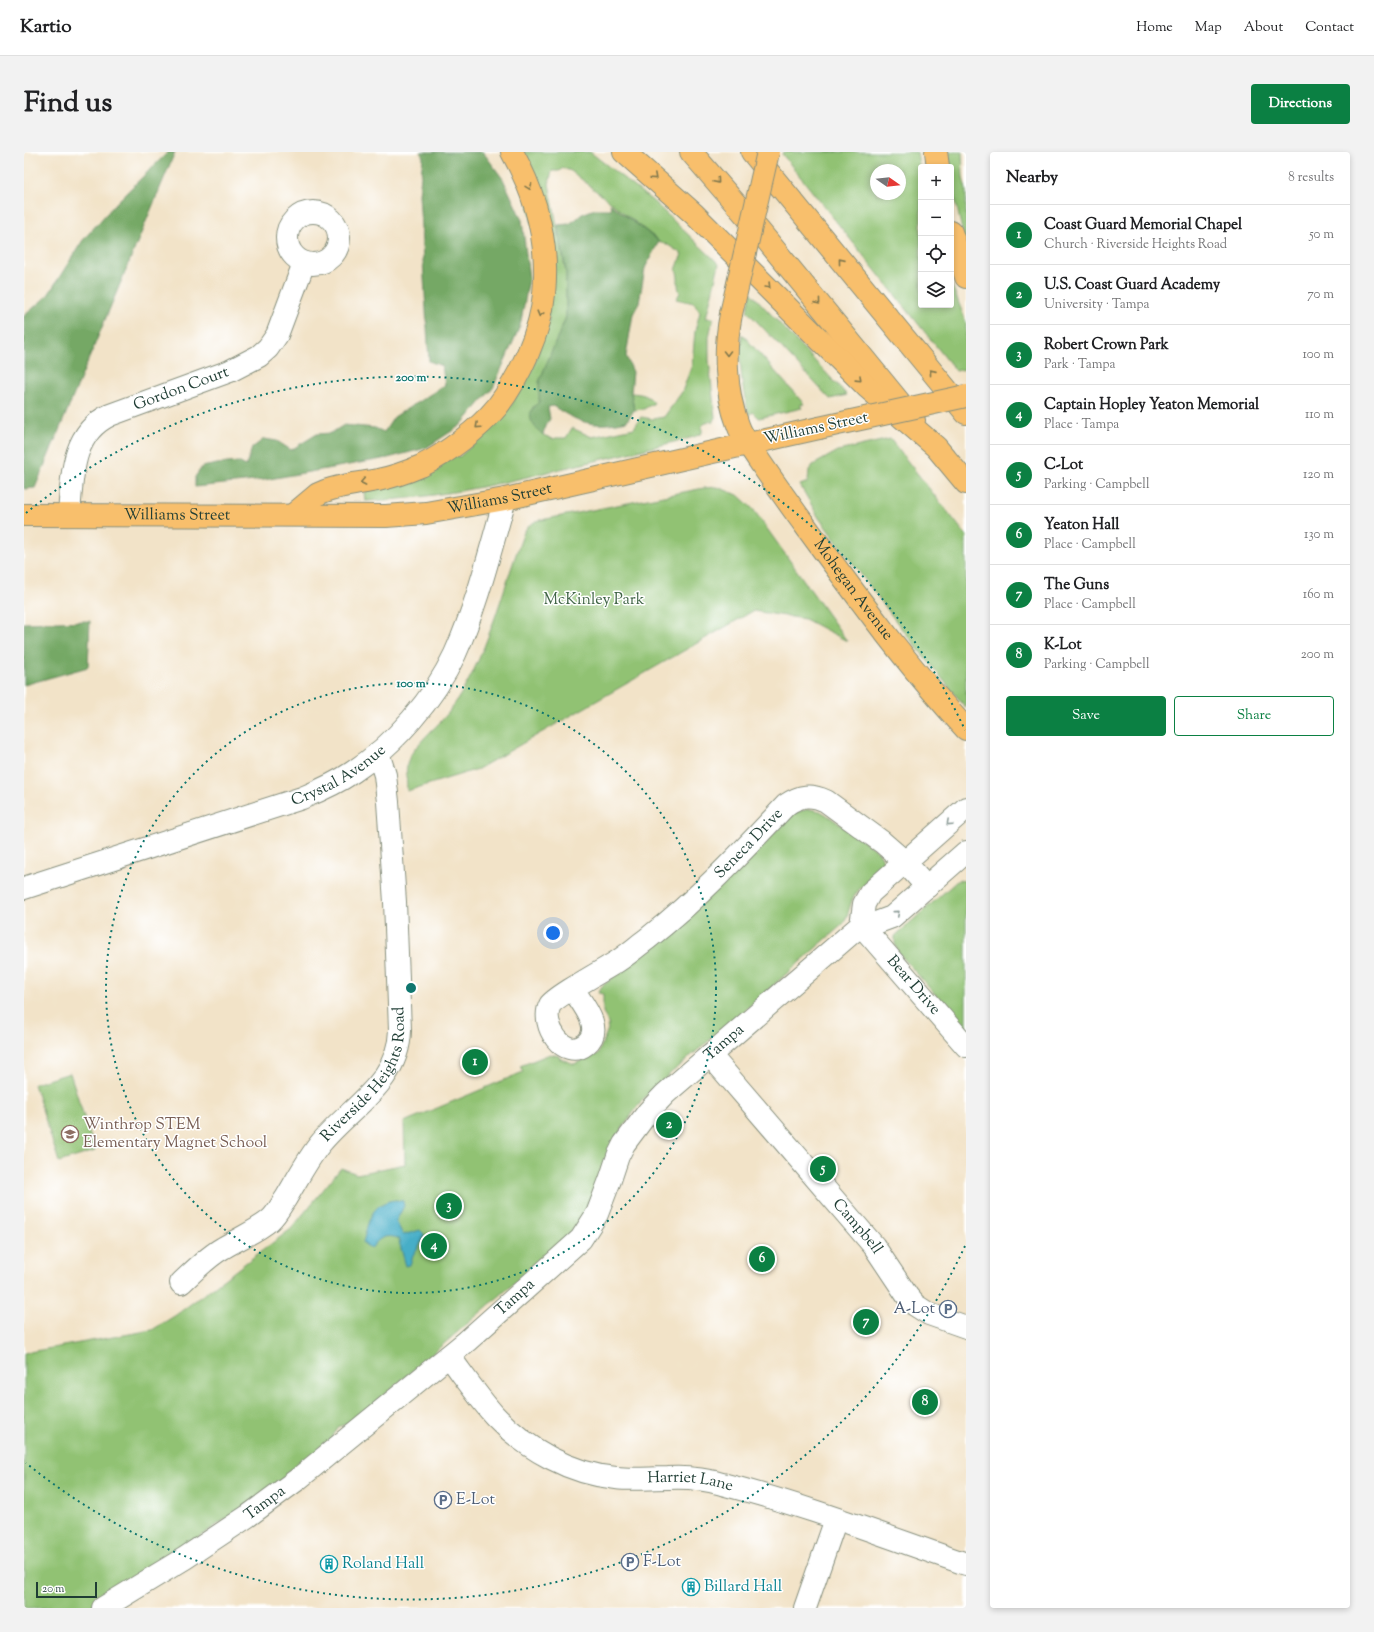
<!DOCTYPE html>
<html lang="en">
<head>
<meta charset="utf-8">
<style>
  :root { --surface:#fff; --page:#f2f2f2; --text:#202124; --muted:#757577; --line:#e0e0e0; --accent:#0b8043 }
  body { margin:0; font-family:"Sorts Mill Goudy",serif; background:var(--page); color:var(--text) }
  .controls { position:absolute; right:12px; top:12px; display:grid; overflow:hidden; border-radius:4px; box-shadow:0 2px 6px #0003 }
  .controls button { width:36px; height:36px; display:grid; place-items:center; padding:0; border:0; border-bottom:1px solid var(--line); background:var(--surface); color:var(--text); font:20px sans-serif }
  .compass { position:absolute; left:846px; top:12px; width:36px; height:36px; border-radius:50%; background:var(--surface); box-shadow:0 2px 6px #0003; rotate:104deg }
  .scale { position:absolute; left:12px; bottom:10px; width:61px; box-sizing:border-box; padding-left:4px; border:2px solid #1f3d34; border-top:0; font-size:11px; line-height:14px; white-space:nowrap; color:#1f3d34; -webkit-text-stroke:3px #fff; paint-order:stroke }
  .you { position:absolute; left:529px; top:781px; width:14px; height:14px; margin:-10px; border:3px solid #fff; border-radius:50%; background:#1a73e8; box-shadow:0 0 0 6px #1a73e833 }
  .badge { display:grid; place-items:center; width:26px; height:26px; border-radius:50%; background:var(--accent); color:#fff; font-size:13px; font-weight:700 }
  .pin { position:absolute; translate:-50% -50%; border:2px solid #fff; box-shadow:0 1px 4px #0006 }
  .list { margin:0; padding:0; list-style:none }
  h2 { display:flex; justify-content:space-between; align-items:center; height:52px; margin:0; padding:0 16px; font-size:17px }
  h2 small { font-size:13px; font-weight:400; color:var(--muted) }
  .list li { display:grid; grid-template-columns:26px 1fr auto; gap:12px; align-items:center; box-sizing:border-box; height:60px; padding:0 16px; border-top:1px solid var(--line) }
  .list b { display:block; font-size:15px; white-space:nowrap }
  .list p { margin:0; font-size:13px; white-space:nowrap; color:var(--muted) }
  .list em { font-size:13px; font-style:normal; color:var(--muted) }
  .actions { display:flex; gap:8px; padding:12px 16px }
  .actions a { flex:1; padding:9px 0; border:1px solid var(--accent); border-radius:4px; text-align:center; font-size:14px; color:var(--accent) }
  .actions .main { background:var(--accent); color:#fff }
  .icon { flex:none; width:22px; height:22px; fill:none; stroke:currentColor; stroke-width:2; stroke-linecap:round; stroke-linejoin:round }
  .map { position:relative; flex:none; width:942px; height:1456px; overflow:hidden; border-radius:4px }
  header { display:flex; align-items:center; gap:24px; box-sizing:border-box; height:56px; padding:0 20px; background:var(--surface); border-bottom:1px solid var(--line) }
  header strong { font-size:19px }
  nav { display:flex; gap:22px; margin-inline-start:auto; font-size:14px }
  .intro { display:flex; align-items:center; justify-content:space-between; box-sizing:border-box; height:96px; padding:0 24px }
  h1 { margin:0; font-size:28px }
  .button { padding:10px 18px; border-radius:4px; background:var(--accent); color:#fff; font-size:14px; font-weight:700 }
  main { display:flex; gap:24px; padding:0 24px }
  aside { flex:1; background:var(--surface); border-radius:4px; box-shadow:0 2px 6px #0003 }
  .map>svg:first-child { display:block }
  .green { fill:#91c273; stroke:#588054; fill-rule:evenodd }
  .forest { fill:#74a865; stroke:#4a724c }
  .water { fill:#47aec7; stroke:#33767e }
  .lines { fill:none; stroke-linecap:round; stroke-linejoin:round }
  .minor-casing { stroke:#88907e; stroke-width:24 }
  .major-casing { stroke:#88907e; stroke-width:24 }
  .highway-casing { stroke:#88907e; stroke-width:24 }
  .minor { stroke:#fff; stroke-width:22 }
  .major { stroke:#f8bf6c; stroke-width:22 }
  .highway { stroke:#f8bf6c; stroke-width:22 }
  .major-bridge-casing { stroke:#88907e; stroke-width:24; stroke-linecap:butt }
  .major-bridge { stroke:#f8bf6c; stroke-width:22 }
  .oneway { stroke:#81784d }
  .oneway2 { stroke:#8f9e9a }
  .ring { fill:none; stroke:#0f766e; stroke-width:2; stroke-dasharray:2 4 }
  .labels { text-anchor:middle; dominant-baseline:central; stroke-width:3; stroke-linejoin:round; paint-order:stroke }
  .street-label { font-size:16px; fill:#1f3d34; stroke:#fff }
  .park-label { font-size:16px; fill:#416547; stroke:#fff }
  .education-label { font-size:16px; fill:#785e54; stroke:#fff; text-anchor:start }
  .service-label { font-size:16px; fill:#4e5e75; stroke:#fff; text-anchor:start }
  .culture-label { font-size:16px; fill:#0d838f; stroke:#fff; text-anchor:start }
  .centre { fill:#0f766e; stroke:#fff; stroke-width:2 }
  .ring-label { font-size:12px; text-anchor:middle; font-weight:bold; fill:#0f766e; stroke:#fff; stroke-width:3; stroke-linejoin:round; paint-order:stroke }
</style>
</head>
<body>
<header>
<strong>Kartio</strong>
<nav><a>Home</a><a>Map</a><a>About</a><a>Contact</a></nav>
</header>
<div class="intro"><h1>Find us</h1><a class="button">Directions</a></div>
<main>
<div class="map">
<svg width="942" height="1456" viewBox="0 0 942 1456">
  <rect width="100%" height="100%" fill="#fff"/>
  <filter id="ink" filterUnits="userSpaceOnUse"><feTurbulence type="fractalNoise" baseFrequency=".025" numOctaves="2"/><feDisplacementMap in="SourceGraphic" scale="8" xChannelSelector="R" yChannelSelector="G"/><feConvolveMatrix kernelMatrix="1 2 1 2 8 2 1 2 1" color-interpolation-filters="sRGB"/></filter>
  <filter id="wash" filterUnits="userSpaceOnUse"><feTurbulence type="fractalNoise" baseFrequency=".012" numOctaves="4" result="noise"/><feDisplacementMap in="SourceGraphic" scale="16" xChannelSelector="R" yChannelSelector="G"/><feGaussianBlur stdDeviation="0.9" result="paint"/><feColorMatrix in="noise" values="0 0 0 0 0 0 0 0 0 0 0 0 0 0 0 0 0 1.4 0 .05"/><feComposite in="paint" operator="in"/></filter>
  <g filter="url(#wash)">
    <rect width="100%" height="100%" fill="#f2e3c8"/>
    <g class="green">
      <path d="M 495,0 L 566,0 L 630,50 L 695,112 L 682,166 L 689,166 L 685,185 L 685,208 L 691,265 L 688,271 L 686,269 L 678,273 L 678,281 L 670,285 C 626,296 581,307 536,317 C 472,333 408,347 341,349 L 340,340 L 432,302 L 435,305 L 463,280 L 487,253 L 507,221 L 525,168 ZM 539,16 L 547,19 L 635,89 L 644,93 L 658,102 L 652,118 C 656,125 652,133 656,141 L 652,147 L 670,151 L 676,160 L 671,179 L 668,213 L 658,240 L 640,265 L 628,267 L 617,265 L 610,276 L 568,285 L 548,276 L 542,286 L 532,286 L 529,287 L 519,283 L 508,256 L 516,250 L 515,230 L 542,165 L 542,121 L 525,32 L 528,19 L 535,19 Z"/>
      <path d="M 759,0 L 893,0 L 897,26 L 897,153 L 927,153 L 927,131 L 942,170 L 942,217 L 932,219 L 758,2 ZM 852,18 L 876,18 L 876,42 L 852,42 Z"/>
      <path d="M 925,0 L 938,0 L 939,26 L 942,38 L 942,95 C 934,63 928,32 925,0 Z"/>
      <path d="M 727,141 L 823,243 L 806,247 L 723,159 Z"/>
      <path d="M 718,182 L 780,252 L 776,253 L 778,256 L 735,266 L 729,260 L 725,263 C 718,237 714,209 718,182 Z"/>
      <path d="M 607,241 C 617,242 624,242 630,251 L 620,257 L 610,258 Z"/>
      <path d="M 866,287 L 942,383 L 942,556 L 877,476 L 795,366 L 776,333 L 784,330 L 785,318 L 789,313 L 814,299 Z"/>
      <path d="M 693,335 L 714,343 L 729,357 L 823,489 L 781,467 L 729,459 L 454,617 L 383,639 C 383,629 381,618 384,609 C 388,595 415,573 425,560 C 464,506 477,441 500,380 L 504,374 L 512,369 L 680,336 Z"/>
      <path d="M 785,657 L 796,659 L 803,663 L 852,698 C 858,703 860,708 858,716 C 851,726 838,732 831,743 C 825,752 825,764 819,772 L 719,860 L 649,919 L 617,949 L 594,983 L 557,1068 L 537,1091 L 336,1264 L 328,1270 L 314,1275 L 306,1290 L 246,1337 L 107,1431 L 63,1456 L 0,1456 L 0,1201 L 128,1178 L 152,1163 L 267,1077 L 317,1016 L 333,1022 L 381,1012 L 380,970 L 499,920 L 496,914 L 526,902 L 535,904 L 535,906 L 550,912 L 574,902 L 584,877 L 583,874 L 585,873 L 579,860 L 579,842 L 574,841 L 578,834 L 633,791 L 767,664 L 772,660 Z"/>
      <path d="M 942,727 L 942,878 L 874,800 L 871,792 L 871,784 L 934,728 L 940,729 Z"/>
      <path d="M 46,921 L 71,999 L 35,1010 L 10,932 Z"/>
    </g>
    <g class="forest">
      <path d="M 144,0 L 151,0 L 11,336 L 0,337 L 0,164 L 24,143 L 59,88 L 93,50 Z"/>
      <path d="M 396,0 L 459,0 L 479,27 L 498,68 L 505,127 L 496,174 L 469,236 L 437,273 L 402,296 L 364,306 L 240,328 L 171,335 L 171,325 L 178,315 L 193,312 L 214,310 L 222,314 L 228,296 L 240,287 L 253,289 L 267,298 L 293,282 L 307,281 L 320,273 L 351,276 L 360,280 L 370,265 L 421,233 L 418,214 L 405,209 L 395,42 L 399,5 Z"/>
      <path d="M 586,52 L 635,89 L 621,116 L 615,151 L 609,162 L 602,204 L 609,220 L 607,241 L 610,258 L 603,269 C 571,276 556,272 529,254 L 524,255 L 526,267 L 521,274 L 519,283 C 507,272 500,262 515,250 L 515,230 L 542,165 L 542,121 L 534,73 L 545,72 L 551,68 L 558,62 L 571,57 L 587,57 Z"/>
      <path d="M 66,469 L 64,515 L 0,533 L 0,471 Z"/>
    </g>
    <path class="water" d="M 372,1048 L 379,1049 L 380,1054 L 372,1069 L 379,1083 L 396,1078 L 400,1082 L 399,1088 L 389,1103 L 386,1113 L 382,1114 L 374,1086 C 361,1082 354,1086 347,1097 L 339,1091 C 344,1070 347,1050 372,1048 Z"/>
  </g>
  <g filter="url(#ink)">
    <g class="lines">
      <defs>
        <g id="minor">
          <circle cx="289" cy="86" r="26"/>
          <path id="s1" d="M 45,363 C 48,326 47,281 86,263 L 206,219 L 235,204 L 244,196 L 253,183 L 280,111"/>
          <path id="s2" d="M 0,736 L 278,646 C 295,639 313,631 329,620 C 370,593 410,547 431,502 C 453,453 466,399 481,347"/>
          <path d="M 837,773 L 840,752 L 846,741 L 942,656"/>
          <path id="s3" d="M 837,773 L 942,894"/>
          <path id="s4" d="M 549,837 C 558,852 581,877 562,892 C 540,910 516,872 526,853 C 531,845 578,819 589,812 C 601,805 612,795 623,787 C 674,747 718,700 762,653 C 776,643 787,642 802,649 L 858,690 L 881,710 L 903,735"/>
          <path id="s5" d="M 686,903 L 850,1094 L 884,1145 L 891,1153 L 905,1162 L 942,1175"/>
          <path id="s6" d="M 157,1131 C 170,1119 183,1105 199,1096 C 214,1087 233,1079 246,1068 C 253,1062 257,1053 262,1046 C 273,1028 283,1008 296,992 C 326,955 375,931 376,878 L 371,750 L 364,650 L 361,623 L 354,601"/>
          <path id="s7" d="M 425,1204 C 440,1224 454,1245 471,1264 C 502,1297 547,1322 592,1326 C 609,1328 627,1326 644,1326 C 661,1325 681,1327 698,1332 C 781,1353 861,1384 942,1412"/>
          <path id="s8" d="M 79,1456 L 161,1406 L 224,1364 L 274,1327 L 443,1189 L 557,1087 L 573,1062 L 586,1028 L 594,1004 L 600,992 L 624,960 L 641,942 L 837,773 L 849,772 L 868,765 L 942,700"/>
          <path d="M 781,1456 L 812,1367"/>
        </g>
        <g id="major">
          <path d="M 667,0 L 737,81 L 890,268"/>
          <path id="s9" d="M 707,162 C 700,198 701,239 714,273 C 718,285 727,296 734,307 C 746,325 759,343 772,361 C 826,435 880,510 942,577"/>
          <path id="s10" d="M 0,363 L 362,364 L 402,361 L 481,347 L 795,276"/>
        </g>
        <g id="highway">
          <path d="M 600,0 L 670,62 L 844,236 L 912,295 L 942,331"/>
          <path d="M 728,0 L 942,261"/>
          <path d="M 912,0 L 914,15"/>
          <path d="M 927,80 L 942,125"/>
          <path d="M 269,363 L 294,342 L 301,339 C 317,333 336,331 354,328 C 368,325 383,320 397,314 C 422,302 455,277 473,255 C 496,225 517,179 520,142 C 525,92 512,43 488,0"/>
        </g>
      </defs>
      <use href="#minor" class="minor-casing"/>
      <use href="#major" class="major-casing"/>
      <use href="#highway" class="highway-casing"/>
      <use href="#minor" class="minor"/>
      <use href="#major" class="major"/>
      <use href="#highway" class="highway"/>
      <defs>
        <g id="major-bridge">
          <path d="M 707,162 L 744,0"/>
          <path d="M 795,276 L 942,244"/>
        </g>
      </defs>
      <use href="#major-bridge" class="major-bridge-casing"/>
      <use href="#major-bridge" class="major-bridge"/>
    </g>
    <defs><path id="oneway-chevron" d="M-2-3.5L2.5 0L-2 3.5" fill="none" stroke-width="1.6" stroke-linecap="round" stroke-linejoin="round"/></defs>
    <g class="oneway">
      <use href="#oneway-chevron" transform="translate(630 25) rotate(42)"/>
      <use href="#oneway-chevron" transform="translate(693 29) rotate(49)"/>
      <use href="#oneway-chevron" transform="translate(505 35) rotate(69)"/>
      <use href="#oneway-chevron" transform="translate(817 109) rotate(-129)"/>
      <use href="#oneway-chevron" transform="translate(744 134) rotate(46)"/>
      <use href="#oneway-chevron" transform="translate(794 150) rotate(51)"/>
      <use href="#oneway-chevron" transform="translate(516 162) rotate(105)"/>
      <use href="#oneway-chevron" transform="translate(703 201) rotate(90)"/>
      <use href="#oneway-chevron" transform="translate(908 220) rotate(-129)"/>
      <use href="#oneway-chevron" transform="translate(835 227) rotate(44)"/>
      <use href="#oneway-chevron" transform="translate(454 274) rotate(138)"/>
      <use href="#oneway-chevron" transform="translate(339 330) rotate(169)"/>
    </g>
    <g class="oneway2">
      <use href="#oneway-chevron" transform="translate(925 671) rotate(138)"/>
      <use href="#oneway-chevron" transform="translate(873 761) rotate(-40)"/>
    </g>
  </g>
  <g class="ring">
    <circle cx="387" cy="836" r="305"/>
    <path d="M941 1094A611 611 0 0 1 2 1311M2 361A611 611 0 0 1 941 578"/>
  </g>
  <defs>
    <symbol id="school-ring" viewBox="-11 -11 22 22"><circle r="9.5" fill="#fff" stroke="#8d6e63" stroke-width="1.5"/><path d="M0-5L7-2L0 1L-7-2ZM-4 1L0 2.5L4 1V4Q0 6-4 4Z" fill="#8d6e63"/></symbol>
    <symbol id="parking-ring" viewBox="-11 -11 22 22"><circle r="9.5" fill="#fff" stroke="#5c6f8a" stroke-width="1.5"/><path d="M-3.5-5.5H1a3.5 3.5 0 0 1 0 7H-1V5.5H-3.5ZM-1-3.4V-.6H.8a1.4 1.4 0 0 0 0-2.8Z" fill="#5c6f8a"/></symbol>
    <symbol id="building-ring" viewBox="-11 -11 22 22"><circle r="9.5" fill="#fff" stroke="#0f9aa8" stroke-width="1.5"/><path d="M-4-6H4V6H1V3H-1V6H-4ZM-2.5-4.3h1.7v1.8h-1.7ZM.8-4.3h1.7v1.8H.8ZM-2.5-1h1.7V.8h-1.7ZM.8-1h1.7V.8H.8Z" fill="#0f9aa8"/></symbol>
  </defs>
  <g fill-rule="evenodd">
    <use href="#school-ring" x="36" y="972" width="20" height="20"/>
    <use href="#parking-ring" x="914" y="1147" width="20" height="20"/>
    <use href="#parking-ring" x="409" y="1338" width="20" height="20"/>
    <use href="#parking-ring" x="596" y="1400" width="20" height="20"/>
    <use href="#building-ring" x="295" y="1402" width="20" height="20"/>
    <use href="#building-ring" x="657" y="1425" width="20" height="20"/>
  </g>
  <g class="labels">
    <g class="street-label">
      <text stroke="none"><textPath href="#s1" startOffset="190">Gordon Court</textPath></text>
      <text transform="translate(792 277) rotate(-12)">Williams Street</text>
      <text stroke="none"><textPath href="#s10" startOffset="477">Williams Street</textPath></text>
      <text stroke="none"><textPath href="#s10" startOffset="153">Williams Street</textPath></text>
      <text stroke="none"><textPath href="#s9" startOffset="314">Mohegan Avenue</textPath></text>
      <text stroke="none"><textPath href="#s2" startOffset="335">Crystal Avenue</textPath></text>
      <text stroke="none"><textPath href="#s4" startOffset="390">Seneca Drive</textPath></text>
      <text stroke="none"><textPath href="#s3" startOffset="80">Bear Drive</textPath></text>
      <text stroke="none"><textPath href="#s8" startOffset="853">Tampa</textPath></text>
      <text stroke="none"><textPath href="#s6" startOffset="287">Riverside Heights Road</textPath></text>
      <text stroke="none"><textPath href="#s5" startOffset="226">Campbell</textPath></text>
      <text stroke="none"><textPath href="#s8" startOffset="517">Tampa</textPath></text>
      <text stroke="none"><textPath href="#s7" startOffset="289">Harriet Lane</textPath></text>
      <text stroke="none"><textPath href="#s8" startOffset="193">Tampa</textPath></text>
    </g>
    <g class="park-label">
      <text x="570" y="448">McKinley Park</text>
    </g>
    <g class="education-label">
      <text x="59" y="973">Winthrop STEM<tspan x="59" dy="18">Elementary Magnet School</tspan></text>
    </g>
    <g class="service-label">
      <text x="911" y="1157" text-anchor="end">A-Lot</text>
      <text x="432" y="1348">E-Lot</text>
      <text x="619" y="1410">F-Lot</text>
    </g>
    <g class="culture-label">
      <text x="318" y="1412">Roland Hall</text>
      <text x="680" y="1435">Billard Hall</text>
    </g>
  </g>
  <circle cx="387" cy="836" r="6" class="centre"/>
  <g class="ring-label">
    <text x="387" y="229">200 m</text>
    <text x="387" y="535">100 m</text>
  </g>
</svg>
<div class="controls">
<button>+</button>
<button>−</button>
<button><svg class="icon" aria-label="locate" viewBox="0 0 24 24"><circle cx="12" cy="12" r="6"/><path d="M12 2v4M12 18v4M2 12h4M18 12h4"/></svg></button>
<button><svg class="icon" aria-label="layers" viewBox="0 0 24 24"><path d="M12 4l9 5-9 5-9-5zM3 14l9 5 9-5"/></svg></button>
</div>
<svg class="compass" viewBox="-18 -18 36 36"><path d="M0-13l5 13h-10z" fill="#e53935"/><path d="M0 13l5-13h-10z" fill="#757577"/></svg>
<div class="scale">20 m</div>
<div class="you"></div>
<div class="pin badge" style="left:451px;top:910px">1</div>
<div class="pin badge" style="left:645px;top:973px">2</div>
<div class="pin badge" style="left:425px;top:1054px">3</div>
<div class="pin badge" style="left:410px;top:1094px">4</div>
<div class="pin badge" style="left:799px;top:1017px">5</div>
<div class="pin badge" style="left:738px;top:1107px">6</div>
<div class="pin badge" style="left:842px;top:1170px">7</div>
<div class="pin badge" style="left:901px;top:1250px">8</div>
</div>
<aside>
<h2>Nearby<small>8 results</small></h2>
<ul class="list">
<li><span class="badge">1</span><div><b>Coast Guard Memorial Chapel</b><p>Church · Riverside Heights Road</p></div><em>50 m</em></li>
<li><span class="badge">2</span><div><b>U.S. Coast Guard Academy</b><p>University · Tampa</p></div><em>70 m</em></li>
<li><span class="badge">3</span><div><b>Robert Crown Park</b><p>Park · Tampa</p></div><em>100 m</em></li>
<li><span class="badge">4</span><div><b>Captain Hopley Yeaton Memorial</b><p>Place · Tampa</p></div><em>110 m</em></li>
<li><span class="badge">5</span><div><b>C-Lot</b><p>Parking · Campbell</p></div><em>120 m</em></li>
<li><span class="badge">6</span><div><b>Yeaton Hall</b><p>Place · Campbell</p></div><em>130 m</em></li>
<li><span class="badge">7</span><div><b>The Guns</b><p>Place · Campbell</p></div><em>160 m</em></li>
<li><span class="badge">8</span><div><b>K-Lot</b><p>Parking · Campbell</p></div><em>200 m</em></li>
</ul>
<div class="actions"><a class="main">Save</a><a>Share</a></div>
</aside>
</main>
</body>
</html>
